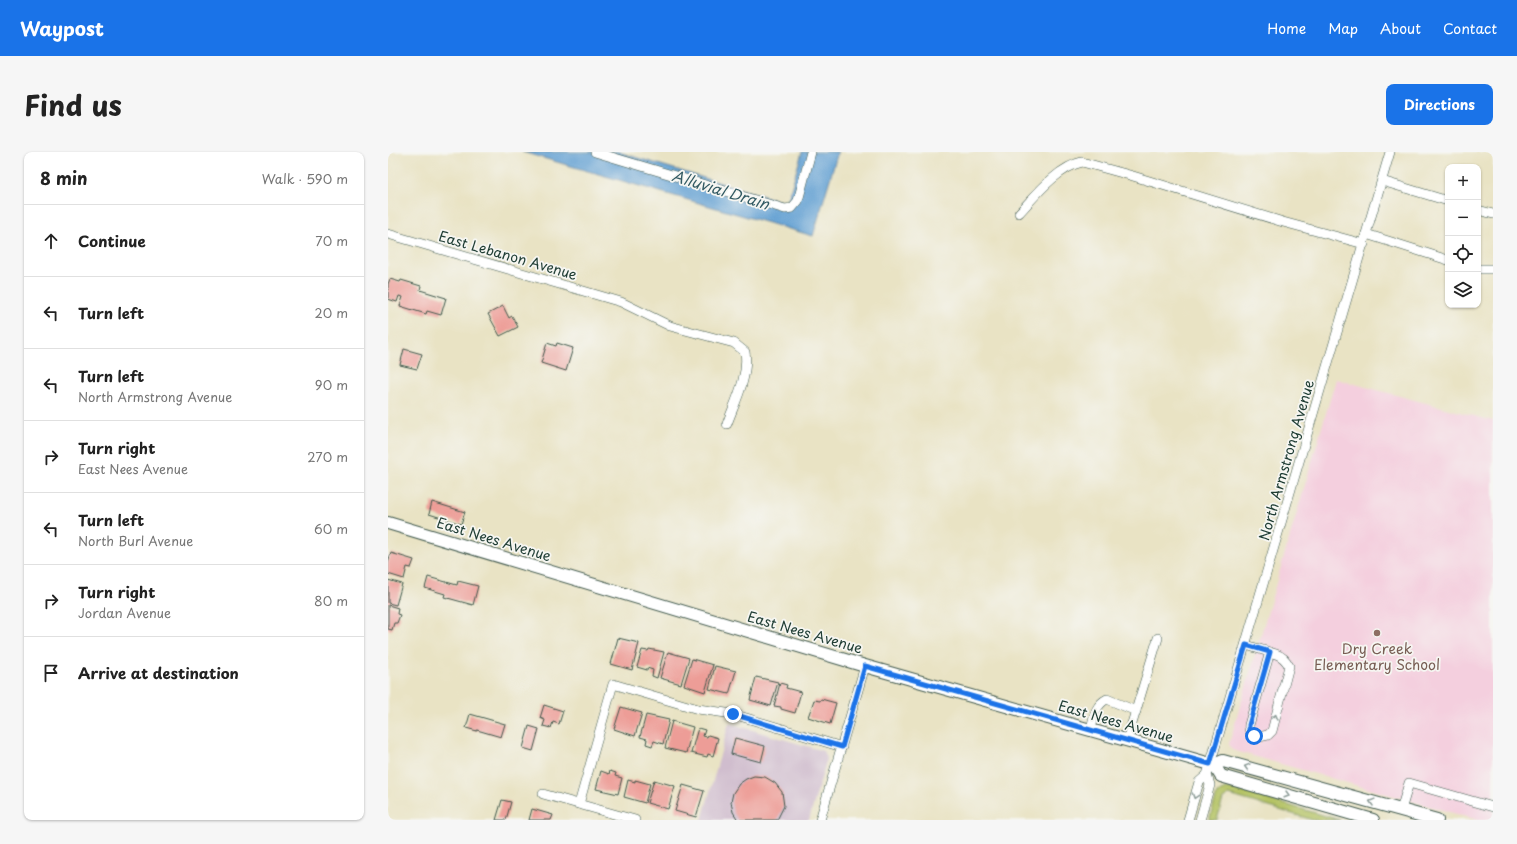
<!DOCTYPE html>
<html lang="en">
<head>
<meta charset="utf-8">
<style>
  :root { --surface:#fff; --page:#f6f6f6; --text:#222; --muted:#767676; --line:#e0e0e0; --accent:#1a73e8 }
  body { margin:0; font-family:"Playpen Sans",sans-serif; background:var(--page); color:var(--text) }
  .controls { position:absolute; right:12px; top:12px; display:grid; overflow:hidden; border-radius:8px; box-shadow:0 1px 3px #0004 }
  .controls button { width:36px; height:36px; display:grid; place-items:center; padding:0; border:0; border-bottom:1px solid var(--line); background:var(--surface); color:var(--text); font:20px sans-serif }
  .stop { position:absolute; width:12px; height:12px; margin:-9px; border:3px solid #1a73e8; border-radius:50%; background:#fff }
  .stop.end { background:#1a73e8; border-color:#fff; box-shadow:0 1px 4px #0008 }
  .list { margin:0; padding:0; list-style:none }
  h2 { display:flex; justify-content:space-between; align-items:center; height:52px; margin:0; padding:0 16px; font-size:17px }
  h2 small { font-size:13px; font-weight:400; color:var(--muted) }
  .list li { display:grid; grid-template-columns:26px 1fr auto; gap:12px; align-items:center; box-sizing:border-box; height:72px; padding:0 16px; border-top:1px solid var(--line) }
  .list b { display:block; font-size:15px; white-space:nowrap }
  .list p { margin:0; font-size:13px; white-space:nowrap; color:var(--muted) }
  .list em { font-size:13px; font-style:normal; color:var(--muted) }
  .icon { flex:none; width:22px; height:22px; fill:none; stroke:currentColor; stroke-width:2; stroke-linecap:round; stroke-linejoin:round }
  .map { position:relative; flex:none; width:1105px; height:668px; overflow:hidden; border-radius:8px }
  header { display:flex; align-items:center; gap:24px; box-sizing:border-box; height:56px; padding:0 20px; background:var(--accent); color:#fff }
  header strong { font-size:19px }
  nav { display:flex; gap:22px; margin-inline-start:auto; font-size:14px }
  .intro { display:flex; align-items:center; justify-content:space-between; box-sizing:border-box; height:96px; padding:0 24px }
  h1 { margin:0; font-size:28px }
  .button { padding:10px 18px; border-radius:8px; background:var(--accent); color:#fff; font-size:14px; font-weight:700 }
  main { display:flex; gap:24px; padding:0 24px }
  aside { flex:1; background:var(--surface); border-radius:8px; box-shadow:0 1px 3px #0004 }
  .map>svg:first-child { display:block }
  .built { fill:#f4cfde }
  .industrial { fill:#d0bdce }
  .green { fill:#b4c264; stroke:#6a804c }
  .water { fill:#609fd2; stroke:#406e83 }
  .building { fill:#ed9d97 }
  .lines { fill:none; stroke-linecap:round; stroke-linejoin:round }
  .minor-casing { stroke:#3d564a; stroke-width:10 }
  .major-casing { stroke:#3d564a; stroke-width:14 }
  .minor { stroke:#fff; stroke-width:9 }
  .major { stroke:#fff; stroke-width:12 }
  .oneway { stroke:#8f9e9a }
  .route { stroke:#1a73e8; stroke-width:5 }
  .education-dot { fill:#8d6e63; stroke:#f6f6f2; stroke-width:1.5 }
  .labels { text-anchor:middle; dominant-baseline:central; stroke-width:3.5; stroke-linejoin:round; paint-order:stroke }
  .street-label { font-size:14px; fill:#1f3d34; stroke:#f6f6f2 }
  .education-label { font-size:14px; fill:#785e54; stroke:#f6f6f2 }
  .water-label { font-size:15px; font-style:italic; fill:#325a63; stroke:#f6f6f2 }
</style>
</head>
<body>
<header>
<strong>Waypost</strong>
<nav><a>Home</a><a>Map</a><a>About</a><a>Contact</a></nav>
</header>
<div class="intro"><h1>Find us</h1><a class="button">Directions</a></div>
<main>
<aside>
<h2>8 min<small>Walk · 590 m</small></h2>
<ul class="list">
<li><svg class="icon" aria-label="ahead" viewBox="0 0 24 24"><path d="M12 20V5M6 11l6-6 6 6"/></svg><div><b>Continue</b></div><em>70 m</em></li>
<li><svg class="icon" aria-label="left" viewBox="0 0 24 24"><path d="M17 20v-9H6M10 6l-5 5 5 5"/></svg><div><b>Turn left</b></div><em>20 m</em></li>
<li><svg class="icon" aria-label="left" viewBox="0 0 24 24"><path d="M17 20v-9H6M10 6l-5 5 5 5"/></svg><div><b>Turn left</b><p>North Armstrong Avenue</p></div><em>90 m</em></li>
<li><svg class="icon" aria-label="right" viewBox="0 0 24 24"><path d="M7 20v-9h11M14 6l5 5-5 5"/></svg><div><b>Turn right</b><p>East Nees Avenue</p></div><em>270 m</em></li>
<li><svg class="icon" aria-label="left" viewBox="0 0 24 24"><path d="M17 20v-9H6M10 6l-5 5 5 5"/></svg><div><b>Turn left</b><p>North Burl Avenue</p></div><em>60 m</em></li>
<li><svg class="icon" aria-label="right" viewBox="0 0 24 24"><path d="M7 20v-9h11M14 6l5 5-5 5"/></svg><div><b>Turn right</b><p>Jordan Avenue</p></div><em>80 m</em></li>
<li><svg class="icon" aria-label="arrive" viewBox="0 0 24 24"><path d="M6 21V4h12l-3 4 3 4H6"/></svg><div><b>Arrive at destination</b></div></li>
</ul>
</aside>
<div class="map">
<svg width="1105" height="668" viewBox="0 0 1105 668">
  <rect width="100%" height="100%" fill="#f6f6f2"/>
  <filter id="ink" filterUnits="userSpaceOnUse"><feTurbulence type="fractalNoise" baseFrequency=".025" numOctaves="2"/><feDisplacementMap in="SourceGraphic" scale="8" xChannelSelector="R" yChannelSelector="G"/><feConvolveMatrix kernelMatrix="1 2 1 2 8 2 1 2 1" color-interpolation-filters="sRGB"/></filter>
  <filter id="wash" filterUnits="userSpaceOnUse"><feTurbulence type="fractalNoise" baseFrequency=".012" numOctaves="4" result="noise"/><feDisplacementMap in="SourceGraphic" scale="16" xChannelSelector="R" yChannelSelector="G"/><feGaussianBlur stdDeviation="0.9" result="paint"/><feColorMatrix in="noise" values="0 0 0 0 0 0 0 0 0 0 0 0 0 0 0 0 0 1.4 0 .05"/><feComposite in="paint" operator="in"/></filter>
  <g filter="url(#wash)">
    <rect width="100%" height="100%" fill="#e9e3c4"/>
    <path class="built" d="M 948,227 L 1105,269 L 1105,668 L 1090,668 L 844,598 L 841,592 Z"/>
    <path class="industrial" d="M 341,571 L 435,599 L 439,606 L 421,668 L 314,668 Z"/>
    <path class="green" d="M 841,636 L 952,668 L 925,668 L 841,643 L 835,647 L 829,668 L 821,668 L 829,642 L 833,639 Z"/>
    <path class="water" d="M 134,0 L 230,0 L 399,51 L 414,0 L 450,0 L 425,84 Z"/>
    <g id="blocks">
      <g class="building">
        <path d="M 2,127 L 12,130 L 13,128 L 33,134 L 32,138 L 58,146 L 53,163 L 39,159 L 38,162 L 12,154 L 15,145 L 11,144 L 9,150 L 0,147 L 0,132 Z"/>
        <path d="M 115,154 L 121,166 L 124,164 L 130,175 L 112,184 L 100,162 Z"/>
        <path d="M 159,191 L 168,194 L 169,191 L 185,196 L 178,219 L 153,211 Z"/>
        <path d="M 16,197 L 34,202 L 29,217 L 12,213 Z"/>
        <path d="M 44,350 L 77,360 L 73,372 L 41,362 Z"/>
        <path d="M 3,401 L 26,408 L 23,416 L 19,415 L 16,427 L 0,422 L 0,410 Z"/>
        <path d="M 40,425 L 69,433 L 70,429 L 90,434 L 85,453 L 56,445 L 57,442 L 37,436 Z"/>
        <path d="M 0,428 L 14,432 L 8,453 L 0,451 Z"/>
        <path d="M 0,453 L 10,456 L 9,462 L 12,463 L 9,471 L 6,471 L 4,478 L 0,477 Z"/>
        <path d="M 230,486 L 251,491 L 244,518 L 223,512 Z"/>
        <path d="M 261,497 L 276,500 L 269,526 L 264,524 L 265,518 L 259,516 L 259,518 L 249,515 L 254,498 L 260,499 Z"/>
        <path d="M 280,500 L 301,506 L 293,532 L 272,526 Z"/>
        <path d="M 304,507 L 325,513 L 317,540 L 296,533 Z"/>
        <path d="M 327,514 L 348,519 L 341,542 L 321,537 Z"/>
        <path d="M 368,525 L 390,530 L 383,554 L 362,548 Z"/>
        <path d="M 392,531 L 399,533 L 398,536 L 413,540 L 407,561 L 393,557 L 393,555 L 386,554 Z"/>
        <path d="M 433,547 L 448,551 L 442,572 L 420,565 L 426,548 L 432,549 Z"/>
        <path d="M 156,553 L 175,559 L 171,572 L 165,570 L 163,576 L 155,574 L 157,568 L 152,566 Z"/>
        <path d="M 233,555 L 254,561 L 247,584 L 226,577 Z"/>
        <path d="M 82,562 L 117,572 L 113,585 L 89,578 L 89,579 L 78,576 Z"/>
        <path d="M 258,563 L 281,568 L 275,592 L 266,589 L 264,594 L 258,592 L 259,587 L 252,585 Z"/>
        <path d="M 284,569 L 305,575 L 298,601 L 277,596 Z"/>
        <path d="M 141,574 L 151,577 L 145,599 L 135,596 Z"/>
        <path d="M 310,576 L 317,578 L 315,584 L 319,585 L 320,583 L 330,586 L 325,604 L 320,602 L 319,605 L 303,601 Z"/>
        <path d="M 347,586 L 377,594 L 373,610 L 343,602 Z"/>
        <path d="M 213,619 L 221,622 L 222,619 L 228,621 L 227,624 L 234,626 L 230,642 L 208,637 Z"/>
        <path d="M 366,624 L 377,625 L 387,631 L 394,640 L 396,654 L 389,668 L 350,668 L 345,660 L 343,650 L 345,641 L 351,632 L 358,627 Z"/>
        <path d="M 240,628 L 247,630 L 247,628 L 262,632 L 257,651 L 236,645 Z"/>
        <path d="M 266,628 L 287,634 L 280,657 L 259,651 Z"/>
        <path d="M 295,633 L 316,639 L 308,665 L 287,659 Z"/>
        <path d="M 114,648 L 123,650 L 118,668 L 108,668 Z"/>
        <path d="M 144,657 L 165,663 L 163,668 L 141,668 Z"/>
      </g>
    </g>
  </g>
  <g filter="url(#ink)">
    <use href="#blocks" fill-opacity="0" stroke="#3d564a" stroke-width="1"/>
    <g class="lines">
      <defs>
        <g id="minor">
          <path d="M 207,0 L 397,57 L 404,56 L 410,49 L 423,0"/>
          <path d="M 994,29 L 1060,49"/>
          <path d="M 1090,58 L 1105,62"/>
          <path d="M 631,61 C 647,44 670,15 694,10 L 745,24 L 895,70 L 976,92"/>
          <path d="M 0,82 L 233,150 L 282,174 L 346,191 L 357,200 C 361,224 347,250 339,272"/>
          <path d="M 978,82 L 1060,108"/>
          <path d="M 1090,117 L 1105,117"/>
          <path d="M 858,493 L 888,502 C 894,504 898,508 901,514 L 884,579 L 880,583 L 871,585 C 865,583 860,580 861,573 L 882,500"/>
          <path d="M 703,577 C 706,565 707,553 719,547 L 748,559"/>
          <path d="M 739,588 L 770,486"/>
          <path d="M 155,642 L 247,668"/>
          <path d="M 191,652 L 225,532 L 310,557 L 345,562 L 454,595"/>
          <path d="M 1013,658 L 1021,631 L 1105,655"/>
          <path d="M 432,668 L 477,514"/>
          <path d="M 800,668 L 811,630 L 819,623 L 1002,0"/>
          <path d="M 812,668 L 822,633 L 819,623"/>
        </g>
        <g id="major">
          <path d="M 0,371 L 477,514 L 826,613 L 833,624 L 985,668"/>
          <path d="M 826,613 L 835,609 L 1049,668"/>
        </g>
      </defs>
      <use href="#minor" class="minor-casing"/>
      <use href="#major" class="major-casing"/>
      <use href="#minor" class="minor"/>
      <use href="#major" class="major"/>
    </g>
    <defs><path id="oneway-chevron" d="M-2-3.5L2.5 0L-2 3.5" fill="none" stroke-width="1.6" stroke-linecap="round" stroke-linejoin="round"/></defs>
    <g class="oneway">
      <use href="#oneway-chevron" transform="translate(887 565) rotate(-75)"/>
      <use href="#oneway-chevron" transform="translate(859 615) rotate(-165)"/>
      <use href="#oneway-chevron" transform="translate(899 643) rotate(16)"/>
      <use href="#oneway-chevron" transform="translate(807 644) rotate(107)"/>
      <use href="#oneway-chevron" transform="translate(984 650) rotate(-165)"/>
    </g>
  </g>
  <g class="lines" filter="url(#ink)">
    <path class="route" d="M 345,562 L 454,595 L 477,514 L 822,612 L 858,493 L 882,500 L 861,573 L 861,578 L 866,584"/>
  </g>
  <circle class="education-dot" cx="989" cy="481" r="4"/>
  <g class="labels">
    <g class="street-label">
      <text transform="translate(120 103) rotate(16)">East Lebanon Avenue</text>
      <text transform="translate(898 308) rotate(-74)">North Armstrong Avenue</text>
      <text transform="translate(106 387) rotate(17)">East Nees Avenue</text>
      <text transform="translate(417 480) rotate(16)">East Nees Avenue</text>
      <text transform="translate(728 569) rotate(16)">East Nees Avenue</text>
    </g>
    <g class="education-label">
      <text x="989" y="496">Dry Creek<tspan x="989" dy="16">Elementary School</tspan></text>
    </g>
    <g class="water-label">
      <text transform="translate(333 37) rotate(17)">Alluvial Drain</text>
    </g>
  </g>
</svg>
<div class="controls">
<button>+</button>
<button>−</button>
<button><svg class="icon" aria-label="locate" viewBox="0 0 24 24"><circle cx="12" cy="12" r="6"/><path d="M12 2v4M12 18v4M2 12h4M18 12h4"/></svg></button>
<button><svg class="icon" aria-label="layers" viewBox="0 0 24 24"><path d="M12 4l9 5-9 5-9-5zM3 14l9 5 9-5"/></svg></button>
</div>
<div class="stop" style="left:866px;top:584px"></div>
<div class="stop end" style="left:345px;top:562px"></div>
</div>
</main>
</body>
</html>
